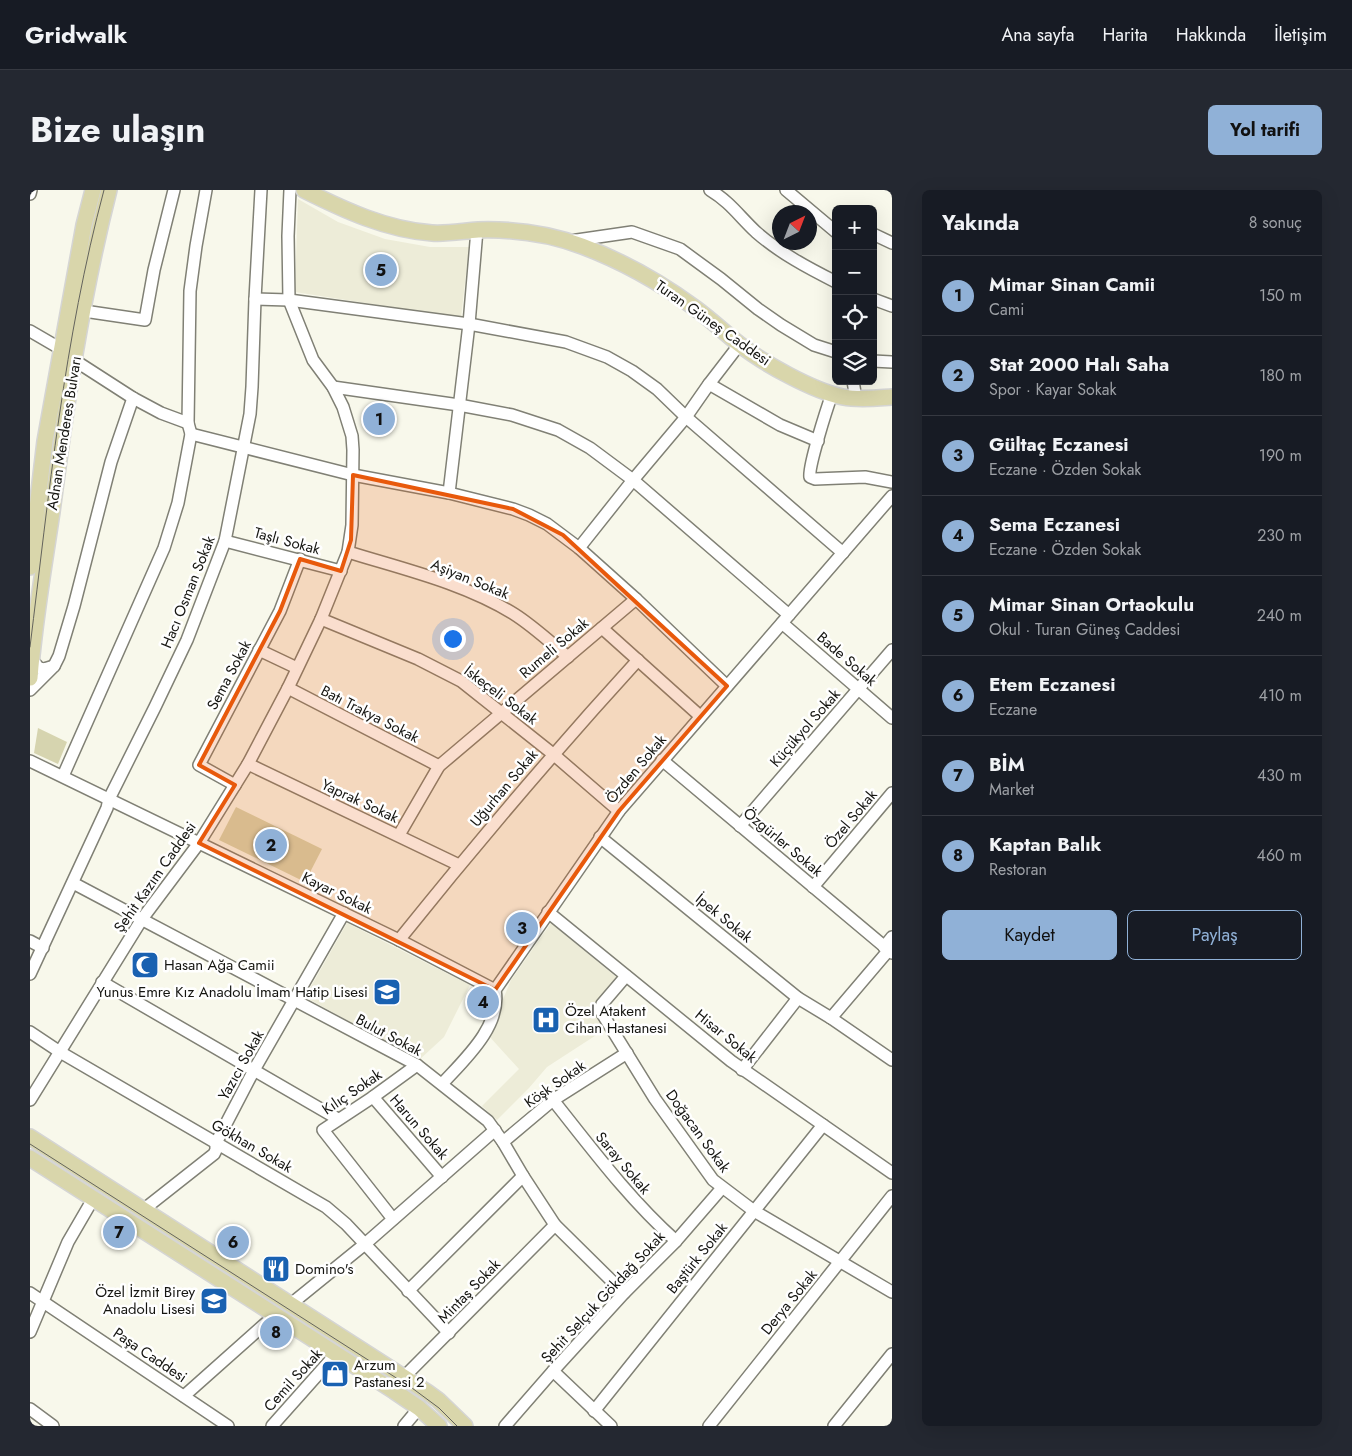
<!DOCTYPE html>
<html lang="tr">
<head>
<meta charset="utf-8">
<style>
  :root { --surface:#171b24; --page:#242831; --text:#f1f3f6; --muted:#9ea1a6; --line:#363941; --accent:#90b1d7 }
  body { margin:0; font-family:Jost,sans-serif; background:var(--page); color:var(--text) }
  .controls { position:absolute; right:15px; top:15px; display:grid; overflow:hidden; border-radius:8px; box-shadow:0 5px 20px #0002 }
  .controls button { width:45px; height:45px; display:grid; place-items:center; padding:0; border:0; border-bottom:1px solid var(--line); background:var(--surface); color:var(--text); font:25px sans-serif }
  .compass { position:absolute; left:742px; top:15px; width:45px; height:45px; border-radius:50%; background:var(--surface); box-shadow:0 5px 20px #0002; rotate:42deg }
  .you { position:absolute; left:422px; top:448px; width:18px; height:18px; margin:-12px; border:4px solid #fff; border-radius:50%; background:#1a73e8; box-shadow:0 0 0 8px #1a73e833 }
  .badge { display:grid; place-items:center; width:32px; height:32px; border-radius:50%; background:var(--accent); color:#111; font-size:16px; font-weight:700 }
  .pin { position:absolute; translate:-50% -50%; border:2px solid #fff; box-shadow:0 1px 5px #0006 }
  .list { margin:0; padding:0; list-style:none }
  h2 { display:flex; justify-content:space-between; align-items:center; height:65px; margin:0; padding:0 20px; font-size:21px }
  h2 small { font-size:16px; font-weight:400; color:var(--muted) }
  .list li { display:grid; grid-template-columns:32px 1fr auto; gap:15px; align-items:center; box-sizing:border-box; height:80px; padding:0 20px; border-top:1px solid var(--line) }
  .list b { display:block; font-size:19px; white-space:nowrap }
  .list p { margin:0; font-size:16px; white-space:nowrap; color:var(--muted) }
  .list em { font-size:16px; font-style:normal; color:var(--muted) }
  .actions { display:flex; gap:10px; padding:15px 20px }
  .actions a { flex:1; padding:11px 0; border:1px solid var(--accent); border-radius:8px; text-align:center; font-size:18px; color:var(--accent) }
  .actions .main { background:var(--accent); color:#111 }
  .icon { flex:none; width:28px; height:28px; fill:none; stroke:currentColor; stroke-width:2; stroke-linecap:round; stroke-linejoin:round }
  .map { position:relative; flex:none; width:862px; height:1236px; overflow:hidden; border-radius:8px }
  header { display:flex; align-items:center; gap:30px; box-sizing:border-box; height:70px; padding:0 25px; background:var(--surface); border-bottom:1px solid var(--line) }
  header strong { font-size:24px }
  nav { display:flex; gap:28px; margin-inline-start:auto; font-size:18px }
  .intro { display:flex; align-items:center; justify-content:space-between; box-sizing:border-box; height:120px; padding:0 30px }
  h1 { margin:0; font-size:35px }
  .button { padding:12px 22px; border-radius:8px; background:var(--accent); color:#111; font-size:18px; font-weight:700 }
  main { display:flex; gap:30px; padding:0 30px }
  aside { flex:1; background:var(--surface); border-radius:8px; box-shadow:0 5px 20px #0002 }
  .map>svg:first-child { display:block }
  .built { fill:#edecd8 }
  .green { fill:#d6d4af }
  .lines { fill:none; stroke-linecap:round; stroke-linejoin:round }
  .minor-casing { stroke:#808075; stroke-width:14 }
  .major-casing { stroke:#d5d5d4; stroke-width:18 }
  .minor { stroke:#fff; stroke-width:11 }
  .major { stroke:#d9d6ab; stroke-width:15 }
  .tram { stroke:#63635c; stroke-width:1 }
  .marked { fill:#e8590c; fill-opacity:0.2; stroke:#e8590c; stroke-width:4; stroke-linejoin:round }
  .labels { text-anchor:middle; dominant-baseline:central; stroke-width:5; stroke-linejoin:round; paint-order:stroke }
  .street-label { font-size:15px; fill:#151511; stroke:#fff }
  .poi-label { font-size:15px; fill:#151511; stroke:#fff; text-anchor:start }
</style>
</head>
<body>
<header>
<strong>Gridwalk</strong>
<nav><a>Ana sayfa</a><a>Harita</a><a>Hakkında</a><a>İletişim</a></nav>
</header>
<div class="intro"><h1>Bize ulaşın</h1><a class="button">Yol tarifi</a></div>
<main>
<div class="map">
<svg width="862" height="1236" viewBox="0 0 862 1236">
  <rect width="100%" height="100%" fill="#f8f8eb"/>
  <g class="built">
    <path d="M 268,9 L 308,32 L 355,49 L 400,57 L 439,57 L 431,128 L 265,102 Z"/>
    <path d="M 317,733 L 440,795 L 414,847 L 389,870 L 275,807 Z"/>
    <path d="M 521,733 L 586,787 L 563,816 L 563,820 L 574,840 L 517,877 L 499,898 L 467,930 L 452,916 L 489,879 L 458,845 L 481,790 Z"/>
  </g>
  <g class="green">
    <path d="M 8,538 L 37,552 L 28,574 L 4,563 Z"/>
    <path d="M 206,617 L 292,659 L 275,692 L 189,650 Z"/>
  </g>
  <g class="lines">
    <defs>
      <g id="minor">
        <path d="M 680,0 C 700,12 709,26 726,42 C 750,63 778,78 806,92"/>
        <path d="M 756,0 L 806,42"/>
        <path d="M 0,4 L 1,0"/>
        <path d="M 843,44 L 862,53"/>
        <path d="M 540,51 L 602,42 L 650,59 L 691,89 L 728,119 L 751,135 L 784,155 L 806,162"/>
        <path d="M 225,109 L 259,110 L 439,134 L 536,152 L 577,167 L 602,181 L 627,199 L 656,227 L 813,363"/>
        <path d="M 843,109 L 862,116"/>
        <path d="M 54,121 L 115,130 L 124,80 L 144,0"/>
        <path d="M 0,141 L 31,159 L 44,170 L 103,208 L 131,223 L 158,233"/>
        <path d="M 843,171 L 862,172"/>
        <path d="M 823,191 L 826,209"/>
        <path d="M 679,194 L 709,155"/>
        <path d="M 303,197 L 429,215 L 482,225 L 528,240 L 560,258 L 603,290 L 759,425"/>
        <path d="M 802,204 C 797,218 778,277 780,287 L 785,289 L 835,287 L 862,292"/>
        <path d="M 161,244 L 323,285 L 419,303 L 483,319 L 499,325 L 517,334 L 549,358 L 606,409 L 697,496"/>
        <path d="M 419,303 L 439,134 L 447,40"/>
        <path d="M 195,351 L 311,381"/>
        <path d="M 549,358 L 603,290 L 656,227 L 679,194 L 750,235 L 788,251"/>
        <path d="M 318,362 C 373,379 434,393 484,424 C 503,436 520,452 538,467"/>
        <path d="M 291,429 L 388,469 L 431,491 L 523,564 L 589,621"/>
        <path d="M 752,433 L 862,528"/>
        <path d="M 572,438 L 670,526"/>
        <path d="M 229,460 L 267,478"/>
        <path d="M 24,476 L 29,466 L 44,416 L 81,272 L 103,208"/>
        <path d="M 258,498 L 409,576"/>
        <path d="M 0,500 L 24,476 L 14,479 L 9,478 L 1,469"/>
        <path d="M 632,570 L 862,763"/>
        <path d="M 0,571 L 369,750 L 465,800"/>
        <path d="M 218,574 L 429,675"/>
        <path d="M 33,586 L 134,358 L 148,313 L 161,244 L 158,233 L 160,101 L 166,56 L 176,0"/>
        <path d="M 205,595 L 169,575 L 250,421 L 270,369"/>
        <path d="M 710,636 L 862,460"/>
        <path d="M 369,645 L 409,576 L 606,409"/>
        <path d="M 570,647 L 768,808 L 801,828 L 862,870"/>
        <path d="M 43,693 L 387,875 L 458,931 L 473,952 L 493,986 L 525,1035 L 594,1103"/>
        <path d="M 783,697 L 862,603"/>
        <path d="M 518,722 L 701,871 L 862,983"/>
        <path d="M 369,750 C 446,654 525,561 608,470"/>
        <path d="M 0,751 L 13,758"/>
        <path d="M 854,757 L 862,747"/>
        <path d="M 0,784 L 77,618 L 79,609 L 125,517 L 157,450 L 195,351 L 220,224 L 222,197 L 225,109 L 231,0"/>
        <path d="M 596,786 L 572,814 L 570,820 L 625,909 L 683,990 L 724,1021 L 862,1102"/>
        <path d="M 72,792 L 308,929"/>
        <path d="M 801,828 L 858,761"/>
        <path d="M 0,842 L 30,862 L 296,1017 L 316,1034 L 419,1143"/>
        <path d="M 712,880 L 768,808"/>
        <path d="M 412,894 C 434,870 472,836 465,800 L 589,621 L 862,306"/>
        <path d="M 343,907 L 412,987"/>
        <path d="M 0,910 L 112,729 L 169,653 L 218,574 L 258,498 L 291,429 L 318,362 L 322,335 L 323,260 L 322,246 L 313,217 L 303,197 L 283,170 L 259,110 L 258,46 L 260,0"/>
        <path d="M 523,910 C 562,959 599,1009 646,1051"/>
        <path d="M 473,952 L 523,910 L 597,863"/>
        <path d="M 113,1020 L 184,964 L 186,960 L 186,953 L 224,880 L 314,723"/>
        <path d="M 363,1029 L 293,940 L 343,907 L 387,875"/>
        <path d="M 378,1101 L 493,986"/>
        <path d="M 0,1103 L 198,1236"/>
        <path d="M 261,1114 L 335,1054 L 465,940"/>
        <path d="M 0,1142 L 38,1052 L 63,1009"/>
        <path d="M 523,1181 L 581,1236"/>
        <path d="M 374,1187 L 525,1035"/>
        <path d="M 154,1206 L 245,1125"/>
        <path d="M 0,1219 L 23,1236"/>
        <path d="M 564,1221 L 793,935"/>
        <path d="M 242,1236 L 306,1164"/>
        <path d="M 374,1236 L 389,1218"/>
        <path d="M 475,1236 L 523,1181 L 594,1103 L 646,1051 L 692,998"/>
        <path d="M 679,1236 L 862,1006"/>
        <path d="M 804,1236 L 862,1164"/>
      </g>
      <g id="major">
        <path d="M 274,0 C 314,20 357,40 402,43 C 418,44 433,41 448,40 C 482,39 520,44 552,56 C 592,71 631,93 665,118 C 680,129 694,142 709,154 C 733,173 783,201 813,207 C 829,210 846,208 862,207"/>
        <path d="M 0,377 L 15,251 L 54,35 L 63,0"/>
        <path d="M 0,488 C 4,432 14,377 22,322 C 36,214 52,106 79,0"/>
        <path d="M 0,947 L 397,1202 L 408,1210 L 435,1236"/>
        <path d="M 0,968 L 364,1201 L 389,1218 L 409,1236"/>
      </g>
    </defs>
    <use href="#minor" class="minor-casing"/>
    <use href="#major" class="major-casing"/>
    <use href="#minor" class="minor"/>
    <use href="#major" class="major"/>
    <g class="tram">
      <path d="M 0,457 C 19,304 34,149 74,0"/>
      <path d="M 0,954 L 382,1198 L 409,1218 L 427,1236"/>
    </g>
  </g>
  <path class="marked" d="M 323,285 L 483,319 L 533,345 L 697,496 L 589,621 L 465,800 L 169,653 L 205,595 L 169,575 L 250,421 L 270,369 L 311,381 L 321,350 Z"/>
  <defs>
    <symbol id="mosque-square" viewBox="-11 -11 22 22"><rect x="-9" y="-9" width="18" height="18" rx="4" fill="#1961b1" stroke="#fff"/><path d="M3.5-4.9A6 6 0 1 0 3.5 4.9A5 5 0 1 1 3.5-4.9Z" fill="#fff"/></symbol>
    <symbol id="school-square" viewBox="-11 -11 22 22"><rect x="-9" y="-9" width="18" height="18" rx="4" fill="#1961b1" stroke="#fff"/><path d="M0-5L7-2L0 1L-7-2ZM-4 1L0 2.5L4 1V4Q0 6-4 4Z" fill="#fff"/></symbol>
    <symbol id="hospital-square" viewBox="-11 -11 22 22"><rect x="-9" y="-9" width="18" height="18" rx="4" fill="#1961b1" stroke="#fff"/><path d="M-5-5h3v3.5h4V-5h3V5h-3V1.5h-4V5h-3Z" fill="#fff"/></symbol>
    <symbol id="restaurant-square" viewBox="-11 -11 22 22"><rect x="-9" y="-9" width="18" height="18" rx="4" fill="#1961b1" stroke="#fff"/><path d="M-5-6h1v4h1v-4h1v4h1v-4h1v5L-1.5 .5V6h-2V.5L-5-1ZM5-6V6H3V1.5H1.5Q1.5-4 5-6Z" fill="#fff"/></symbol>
    <symbol id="shop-square" viewBox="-11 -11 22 22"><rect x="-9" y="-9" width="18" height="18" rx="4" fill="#1961b1" stroke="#fff"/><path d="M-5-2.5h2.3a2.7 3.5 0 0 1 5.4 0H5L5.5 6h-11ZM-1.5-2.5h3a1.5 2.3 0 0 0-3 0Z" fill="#fff"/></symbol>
  </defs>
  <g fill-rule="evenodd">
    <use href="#mosque-square" x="99" y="759" width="32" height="32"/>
    <use href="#school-square" x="341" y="786" width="32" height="32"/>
    <use href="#hospital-square" x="500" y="814" width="32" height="32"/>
    <use href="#restaurant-square" x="230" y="1063" width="32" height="32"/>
    <use href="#school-square" x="168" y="1095" width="32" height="32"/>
    <use href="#shop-square" x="289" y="1168" width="32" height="32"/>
  </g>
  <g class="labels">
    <g class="street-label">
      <text transform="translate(683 133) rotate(35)">Turan Güneş Caddesi</text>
      <text transform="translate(34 243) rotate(-81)">Adnan Menderes Bulvarı</text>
      <text transform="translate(257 351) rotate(15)">Taşlı Sokak</text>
      <text transform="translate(440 389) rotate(22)">Aşiyan Sokak</text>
      <text transform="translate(158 402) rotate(-68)">Hacı Osman Sokak</text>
      <text transform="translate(524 458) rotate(-40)">Rumeli Sokak</text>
      <text transform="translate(817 469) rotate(41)">Bade Sokak</text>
      <text transform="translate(199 485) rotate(-62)">Sema Sokak</text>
      <text transform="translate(471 505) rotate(37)">İskeçeli Sokak</text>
      <text transform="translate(340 524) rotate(27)">Batı Trakya Sokak</text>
      <text transform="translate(775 538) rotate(-49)">Küçükyol Sokak</text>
      <text transform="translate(606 579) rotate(-50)">Özden Sokak</text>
      <text transform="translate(474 598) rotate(-50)">Uğurhan Sokak</text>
      <text transform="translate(330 611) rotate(25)">Yaprak Sokak</text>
      <text transform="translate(821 629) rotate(-50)">Özel Sokak</text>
      <text transform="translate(753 652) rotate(40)">Özgürler Sokak</text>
      <text transform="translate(125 687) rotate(-55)">Şehit Kazım Caddesi</text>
      <text transform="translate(307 703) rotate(26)">Kayar Sokak</text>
      <text transform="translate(694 728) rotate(39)">İpek Sokak</text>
      <text transform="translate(359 845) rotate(28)">Bulut Sokak</text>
      <text transform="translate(696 846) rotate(39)">Hisar Sokak</text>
      <text transform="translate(211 875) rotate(-61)">Yazıcı Sokak</text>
      <text transform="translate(525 894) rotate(-35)">Köşk Sokak</text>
      <text transform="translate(322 902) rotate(-34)">Kılıç Sokak</text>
      <text transform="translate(389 937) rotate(49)">Harun Sokak</text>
      <text transform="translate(668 941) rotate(54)">Doğacan Sokak</text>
      <text transform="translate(222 956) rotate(30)">Gökhan Sokak</text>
      <text transform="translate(593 973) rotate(50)">Saray Sokak</text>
      <text transform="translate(667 1068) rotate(-51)">Baştürk Sokak</text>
      <text transform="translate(439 1101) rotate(-46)">Mintaş Sokak</text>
      <text transform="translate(573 1107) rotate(-47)">Şehit Selçuk Gökdağ Sokak</text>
      <text transform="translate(759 1112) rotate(-51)">Derya Sokak</text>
      <text transform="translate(120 1165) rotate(34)">Paşa Caddesi</text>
      <text transform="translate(263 1190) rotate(-48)">Cemil Sokak</text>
    </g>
    <g class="poi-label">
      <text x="134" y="775">Hasan Ağa Camii</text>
      <text x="338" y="802" text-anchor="end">Yunus Emre Kız Anadolu İmam Hatip Lisesi</text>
      <text x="535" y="821">Özel Atakent<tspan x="535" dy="17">Cihan Hastanesi</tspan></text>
      <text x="265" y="1079">Domino's</text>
      <text x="165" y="1102" text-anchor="end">Özel İzmit Birey<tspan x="165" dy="17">Anadolu Lisesi</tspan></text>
      <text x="324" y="1175">Arzum<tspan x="324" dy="17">Pastanesi 2</tspan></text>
    </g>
  </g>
</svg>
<div class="controls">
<button>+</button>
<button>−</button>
<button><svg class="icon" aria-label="locate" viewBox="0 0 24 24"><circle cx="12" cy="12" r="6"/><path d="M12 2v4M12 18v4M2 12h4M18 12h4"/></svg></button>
<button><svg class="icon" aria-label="layers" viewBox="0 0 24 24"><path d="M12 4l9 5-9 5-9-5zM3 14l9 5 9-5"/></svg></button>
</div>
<svg class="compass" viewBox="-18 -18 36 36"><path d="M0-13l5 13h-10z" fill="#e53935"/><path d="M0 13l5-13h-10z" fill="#9ea1a6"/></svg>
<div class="you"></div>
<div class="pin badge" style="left:349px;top:229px">1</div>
<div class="pin badge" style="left:241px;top:655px">2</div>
<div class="pin badge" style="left:492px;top:738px">3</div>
<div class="pin badge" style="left:453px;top:812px">4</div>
<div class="pin badge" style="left:351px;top:80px">5</div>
<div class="pin badge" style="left:203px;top:1052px">6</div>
<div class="pin badge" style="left:89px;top:1042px">7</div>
<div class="pin badge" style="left:246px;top:1142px">8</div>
</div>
<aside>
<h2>Yakında<small>8 sonuç</small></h2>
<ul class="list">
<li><span class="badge">1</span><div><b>Mimar Sinan Camii</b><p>Cami</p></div><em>150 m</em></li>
<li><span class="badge">2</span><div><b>Stat 2000 Halı Saha</b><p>Spor · Kayar Sokak</p></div><em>180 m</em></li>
<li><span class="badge">3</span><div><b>Gültaç Eczanesi</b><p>Eczane · Özden Sokak</p></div><em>190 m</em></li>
<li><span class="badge">4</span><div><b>Sema Eczanesi</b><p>Eczane · Özden Sokak</p></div><em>230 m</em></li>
<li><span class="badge">5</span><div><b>Mimar Sinan Ortaokulu</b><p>Okul · Turan Güneş Caddesi</p></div><em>240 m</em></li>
<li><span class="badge">6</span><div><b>Etem Eczanesi</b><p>Eczane</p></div><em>410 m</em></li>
<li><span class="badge">7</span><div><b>BİM</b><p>Market</p></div><em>430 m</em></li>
<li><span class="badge">8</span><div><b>Kaptan Balık</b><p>Restoran</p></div><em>460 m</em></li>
</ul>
<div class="actions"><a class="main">Kaydet</a><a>Paylaş</a></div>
</aside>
</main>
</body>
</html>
